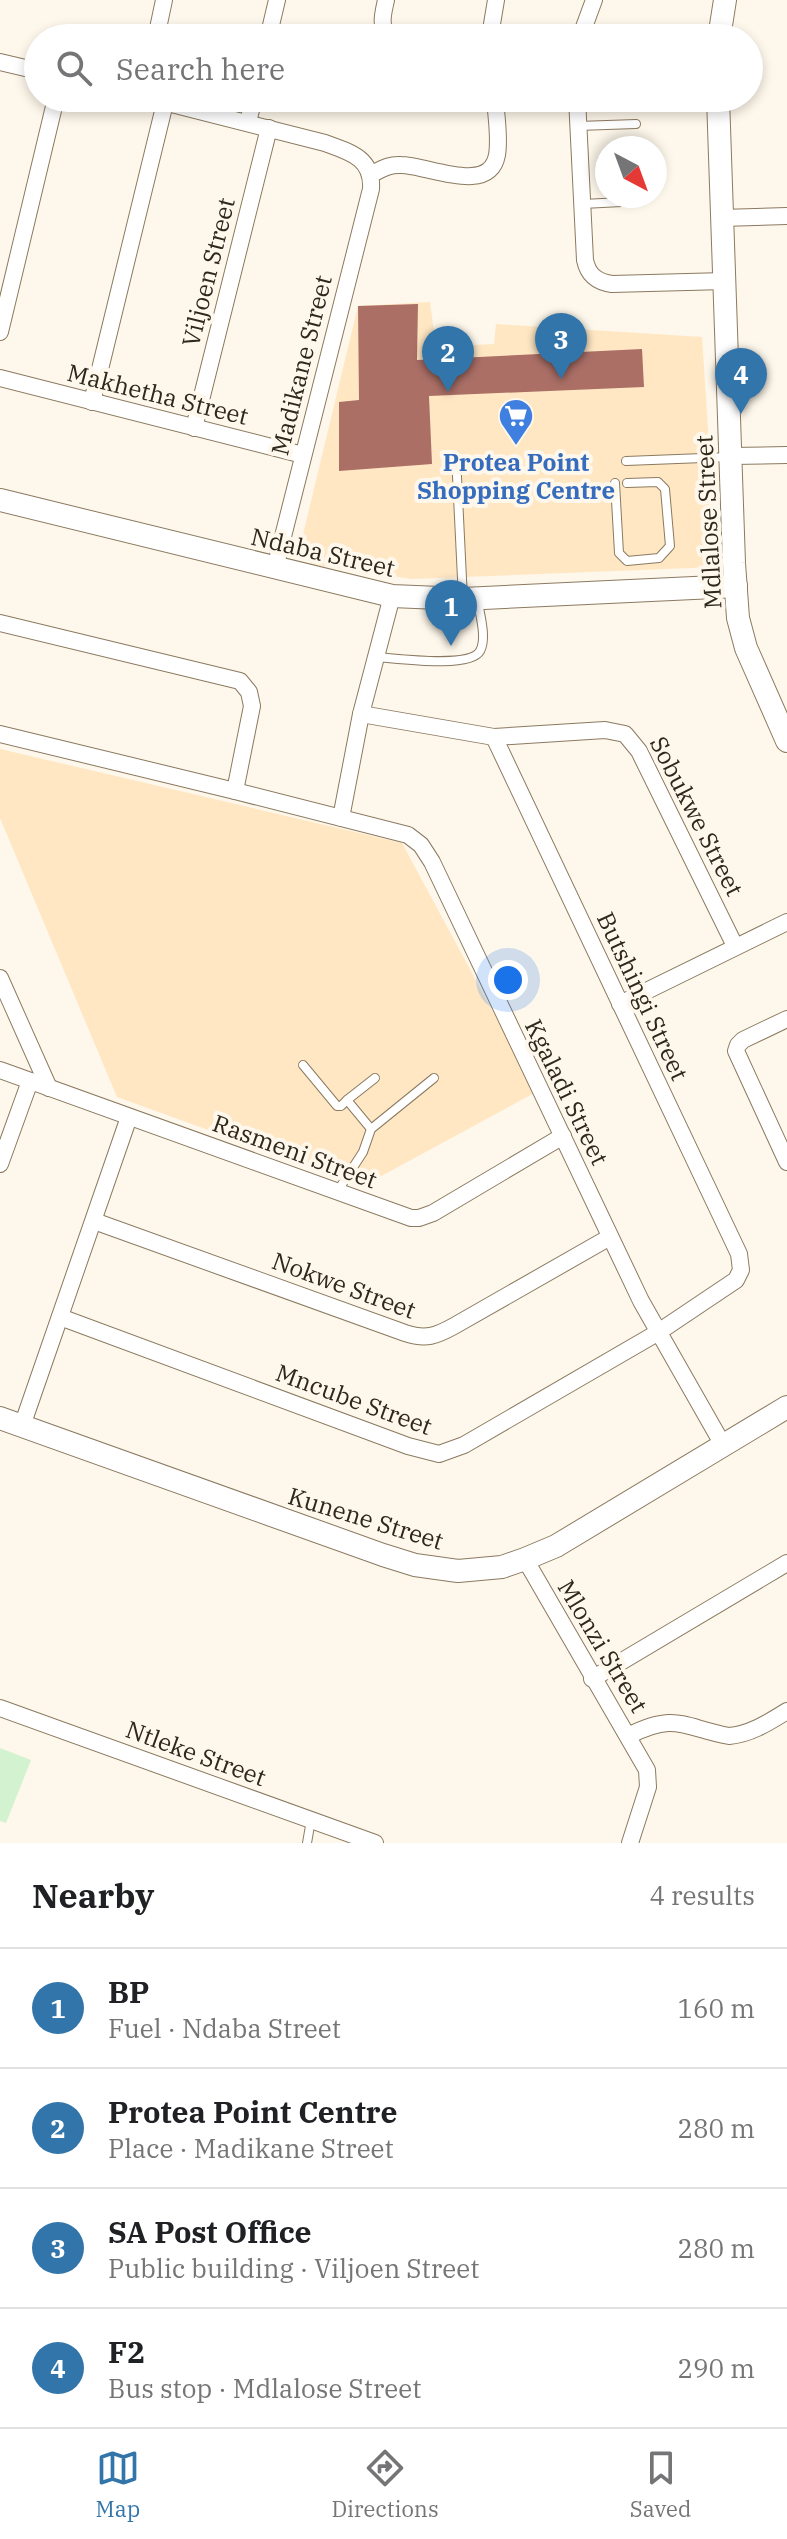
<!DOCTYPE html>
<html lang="en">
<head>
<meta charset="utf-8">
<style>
  :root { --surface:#fff; --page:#f2f2f2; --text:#202124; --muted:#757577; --line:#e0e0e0; --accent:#3175aa }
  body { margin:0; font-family:"IBM Plex Serif",serif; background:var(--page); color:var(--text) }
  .compass { position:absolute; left:595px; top:136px; width:72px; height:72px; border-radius:50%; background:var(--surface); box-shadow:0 4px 12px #0003; rotate:139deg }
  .you { position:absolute; left:508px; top:980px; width:28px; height:28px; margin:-20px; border:6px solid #fff; border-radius:50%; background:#1a73e8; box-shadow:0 0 0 12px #1a73e833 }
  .badge { display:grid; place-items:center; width:52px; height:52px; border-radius:50%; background:var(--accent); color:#fff; font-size:26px; font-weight:700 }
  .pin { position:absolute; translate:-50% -66px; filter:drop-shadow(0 2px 4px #0008) }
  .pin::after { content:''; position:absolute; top:42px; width:28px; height:24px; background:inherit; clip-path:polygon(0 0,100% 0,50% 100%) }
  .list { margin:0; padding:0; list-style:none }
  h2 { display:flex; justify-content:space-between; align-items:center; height:104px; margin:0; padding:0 32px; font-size:34px }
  h2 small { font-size:26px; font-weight:400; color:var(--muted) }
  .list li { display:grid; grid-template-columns:52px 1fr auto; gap:24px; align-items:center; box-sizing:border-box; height:120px; padding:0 32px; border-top:2px solid var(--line) }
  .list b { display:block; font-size:30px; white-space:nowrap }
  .list p { margin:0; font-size:26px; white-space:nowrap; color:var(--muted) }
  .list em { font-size:26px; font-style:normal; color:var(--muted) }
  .icon { flex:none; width:44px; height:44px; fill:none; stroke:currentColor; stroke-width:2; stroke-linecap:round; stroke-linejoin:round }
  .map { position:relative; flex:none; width:787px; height:1843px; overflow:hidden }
  .search { position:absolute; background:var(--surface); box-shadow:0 4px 12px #0003; left:24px; right:24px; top:24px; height:88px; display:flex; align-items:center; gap:20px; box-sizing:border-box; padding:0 28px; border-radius:44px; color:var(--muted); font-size:30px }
  .sheet { height:584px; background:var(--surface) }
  nav { display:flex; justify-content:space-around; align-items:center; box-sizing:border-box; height:112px; border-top:2px solid var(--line); background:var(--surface); font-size:22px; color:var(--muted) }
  nav a { display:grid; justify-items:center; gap:4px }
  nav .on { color:var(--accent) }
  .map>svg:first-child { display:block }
  .built { fill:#ffe7c4 }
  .green { fill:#d2f2d0 }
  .building { fill:#ab6f66 }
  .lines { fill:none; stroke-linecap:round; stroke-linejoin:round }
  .lane-casing { stroke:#8b7a60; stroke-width:10 }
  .street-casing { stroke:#8b7a60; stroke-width:18 }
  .secondary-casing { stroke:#8b7a60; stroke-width:24 }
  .lane { stroke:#fff; stroke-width:8 }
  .street { stroke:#fff; stroke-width:16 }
  .secondary { stroke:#fff; stroke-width:22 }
  .labels { text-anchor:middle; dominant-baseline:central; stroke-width:8; stroke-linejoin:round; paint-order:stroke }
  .street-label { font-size:24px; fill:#2e271c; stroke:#fef7eb }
  .shop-label { font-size:24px; font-weight:bold; fill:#366cbe; stroke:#fef7eb }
</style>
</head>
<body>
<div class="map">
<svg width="787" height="1843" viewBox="0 0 787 1843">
  <rect width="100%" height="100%" fill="#fef7eb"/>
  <g class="built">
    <path d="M 430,302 L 436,347 L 494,344 L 496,324 L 702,337 L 717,567 L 412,579 L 311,564 L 300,547 L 358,306 Z"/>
    <path d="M 0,749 L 402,843 L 536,1092 L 363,1186 L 117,1097 L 0,818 Z"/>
  </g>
  <path class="green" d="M 0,1748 L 31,1760 L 6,1823 L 0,1821 Z"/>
  <path class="building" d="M 418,304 L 417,360 L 642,349 L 644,387 L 429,396 L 432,464 L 339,471 L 339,402 L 359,400 L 358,306 Z"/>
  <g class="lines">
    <defs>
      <g id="lane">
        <path d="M 581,36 L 612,38"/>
        <path d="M 578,126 L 636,124"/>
        <path d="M 583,204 L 641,201"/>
        <path d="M 456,456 L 463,599"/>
        <path d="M 626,461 L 729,457"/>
        <path d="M 615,483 L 619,553 L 627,561 L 659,558 L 670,546 L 665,489 L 658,482 L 627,483"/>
        <path d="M 376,657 C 395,658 470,669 480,651 C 487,639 480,615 478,602"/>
        <path d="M 303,1065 L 337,1106 L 341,1106 L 347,1100"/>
        <path d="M 371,1129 L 347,1100 L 375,1078"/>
        <path d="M 337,1192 L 363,1152 L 371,1129 L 434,1078"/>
        <path d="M 307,1843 L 311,1820"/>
      </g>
      <g id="street">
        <path d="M 386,0 C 383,14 379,26 389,38"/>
        <path d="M 156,38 L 164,0"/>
        <path d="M 268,38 L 277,0"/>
        <path d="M 493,38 L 492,24 L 496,0"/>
        <path d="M 580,38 L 594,0"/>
        <path d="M 0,62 L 38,71"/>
        <path d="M 148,98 L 325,143 C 350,152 373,158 371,189 L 275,568"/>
        <path d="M 577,98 L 585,260 C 588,275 597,282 612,284 L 725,281"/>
        <path d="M 248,122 L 254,98"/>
        <path d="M 372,174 C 382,169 390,164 401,165 C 428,165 489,196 497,155 C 500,137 496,116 495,98"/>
        <path d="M 721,218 L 787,216"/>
        <path d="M 0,332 L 56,98"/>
        <path d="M 0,378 L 303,455"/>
        <path d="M 92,402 L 165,103"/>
        <path d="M 194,428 L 269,128"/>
        <path d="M 731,456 L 787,455"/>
        <path d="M 0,623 L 240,681 L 249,692 L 252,706 L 235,791"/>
        <path d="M 361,714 L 494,737 L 605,730 L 625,734 L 639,751 L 735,946"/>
        <path d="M 0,734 L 235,791 L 408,835 L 421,845 L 432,862 L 641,1301 L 723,1445"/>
        <path d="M 341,818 L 361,714 L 392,596"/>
        <path d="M 0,978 L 49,1088"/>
        <path d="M 620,1004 L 787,922"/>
        <path d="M 787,1019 L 743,1040 L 738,1045 L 736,1051 L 787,1162"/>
        <path d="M 0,1070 L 411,1218 L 419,1218 L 433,1213 L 563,1136"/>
        <path d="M 0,1164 L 30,1081"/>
        <path d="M 94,1221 L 405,1333 C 426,1340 436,1336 454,1326 L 610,1237"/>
        <path d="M 60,1317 L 408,1446 L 439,1454 L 464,1445 L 657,1333 L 736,1280 L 741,1270 L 739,1254 L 494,737"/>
        <path d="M 22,1426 L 129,1117"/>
        <path d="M 525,1559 L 647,1770 L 648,1787 L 630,1843"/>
        <path d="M 592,1679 L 787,1563"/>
        <path d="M 0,1708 L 375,1843"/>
        <path d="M 628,1736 C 676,1712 682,1727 729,1736 C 751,1734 769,1722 787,1711"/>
      </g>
      <g id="secondary">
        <path d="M 719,38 L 725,0"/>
        <path d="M 718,98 L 734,563 L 738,618 L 746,648 L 787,741"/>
        <path d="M 0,500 L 392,596 L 463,599 L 736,586"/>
        <path d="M 0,1418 L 383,1555 L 415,1565 L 458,1571 L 502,1567 L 525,1559 L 556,1546 L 787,1407"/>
      </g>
    </defs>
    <use href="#lane" class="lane-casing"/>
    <use href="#street" class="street-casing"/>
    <use href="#secondary" class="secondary-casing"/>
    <use href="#lane" class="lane"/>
    <use href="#street" class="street"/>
    <use href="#secondary" class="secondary"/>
  </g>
  <defs>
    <symbol id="supermarket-pin" viewBox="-11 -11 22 30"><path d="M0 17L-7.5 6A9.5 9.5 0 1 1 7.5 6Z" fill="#3f7fe0" stroke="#fef7eb"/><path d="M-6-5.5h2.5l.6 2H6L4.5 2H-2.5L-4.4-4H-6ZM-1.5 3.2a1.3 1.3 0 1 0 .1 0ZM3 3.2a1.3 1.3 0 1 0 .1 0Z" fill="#fff"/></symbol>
  </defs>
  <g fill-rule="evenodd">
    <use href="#supermarket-pin" x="496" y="396" width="40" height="54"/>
  </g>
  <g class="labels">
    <g class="street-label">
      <text transform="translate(208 272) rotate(-76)">Viljoen Street</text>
      <text transform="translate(301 365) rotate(-76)">Madikane Street</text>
      <text transform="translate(158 394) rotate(14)">Makhetha Street</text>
      <text transform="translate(708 522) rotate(-93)">Mdlalose Street</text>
      <text transform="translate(323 552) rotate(13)">Ndaba Street</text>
      <text transform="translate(697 816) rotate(63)">Sobukwe Street</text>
      <text transform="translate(643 996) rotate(65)">Butshingi Street</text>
      <text transform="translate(567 1092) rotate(64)">Kgaladi Street</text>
      <text transform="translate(295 1151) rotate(20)">Rasmeni Street</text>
      <text transform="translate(344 1285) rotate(20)">Nokwe Street</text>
      <text transform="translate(354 1399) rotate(20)">Mncube Street</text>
      <text transform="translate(366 1518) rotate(17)">Kunene Street</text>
      <text transform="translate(603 1646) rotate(59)">Mlonzi Street</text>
      <text transform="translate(196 1753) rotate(20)">Ntleke Street</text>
    </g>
    <g class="shop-label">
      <text x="516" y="462">Protea Point<tspan x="516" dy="28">Shopping Centre</tspan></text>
    </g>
  </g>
</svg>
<svg class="compass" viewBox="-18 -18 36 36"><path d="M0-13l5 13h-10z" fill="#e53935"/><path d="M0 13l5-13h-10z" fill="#757577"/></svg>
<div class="you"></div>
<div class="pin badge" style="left:451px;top:646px">1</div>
<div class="pin badge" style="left:448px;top:392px">2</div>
<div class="pin badge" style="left:561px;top:379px">3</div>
<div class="pin badge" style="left:741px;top:414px">4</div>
<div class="search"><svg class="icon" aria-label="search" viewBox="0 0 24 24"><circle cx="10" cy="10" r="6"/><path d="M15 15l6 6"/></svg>Search here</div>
</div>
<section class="sheet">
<h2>Nearby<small>4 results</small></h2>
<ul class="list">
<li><span class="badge">1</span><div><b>BP</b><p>Fuel · Ndaba Street</p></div><em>160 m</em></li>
<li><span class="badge">2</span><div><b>Protea Point Centre</b><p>Place · Madikane Street</p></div><em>280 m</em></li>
<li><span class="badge">3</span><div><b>SA Post Office</b><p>Public building · Viljoen Street</p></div><em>280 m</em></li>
<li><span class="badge">4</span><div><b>F2</b><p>Bus stop · Mdlalose Street</p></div><em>290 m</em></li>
</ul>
</section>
<nav>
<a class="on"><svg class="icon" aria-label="map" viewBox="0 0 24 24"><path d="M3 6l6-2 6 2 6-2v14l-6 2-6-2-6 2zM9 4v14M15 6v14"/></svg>Map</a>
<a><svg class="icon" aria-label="directions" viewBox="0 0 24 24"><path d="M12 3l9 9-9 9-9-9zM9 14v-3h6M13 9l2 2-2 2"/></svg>Directions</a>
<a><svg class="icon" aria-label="saved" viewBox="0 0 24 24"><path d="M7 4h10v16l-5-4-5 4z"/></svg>Saved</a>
</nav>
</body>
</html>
